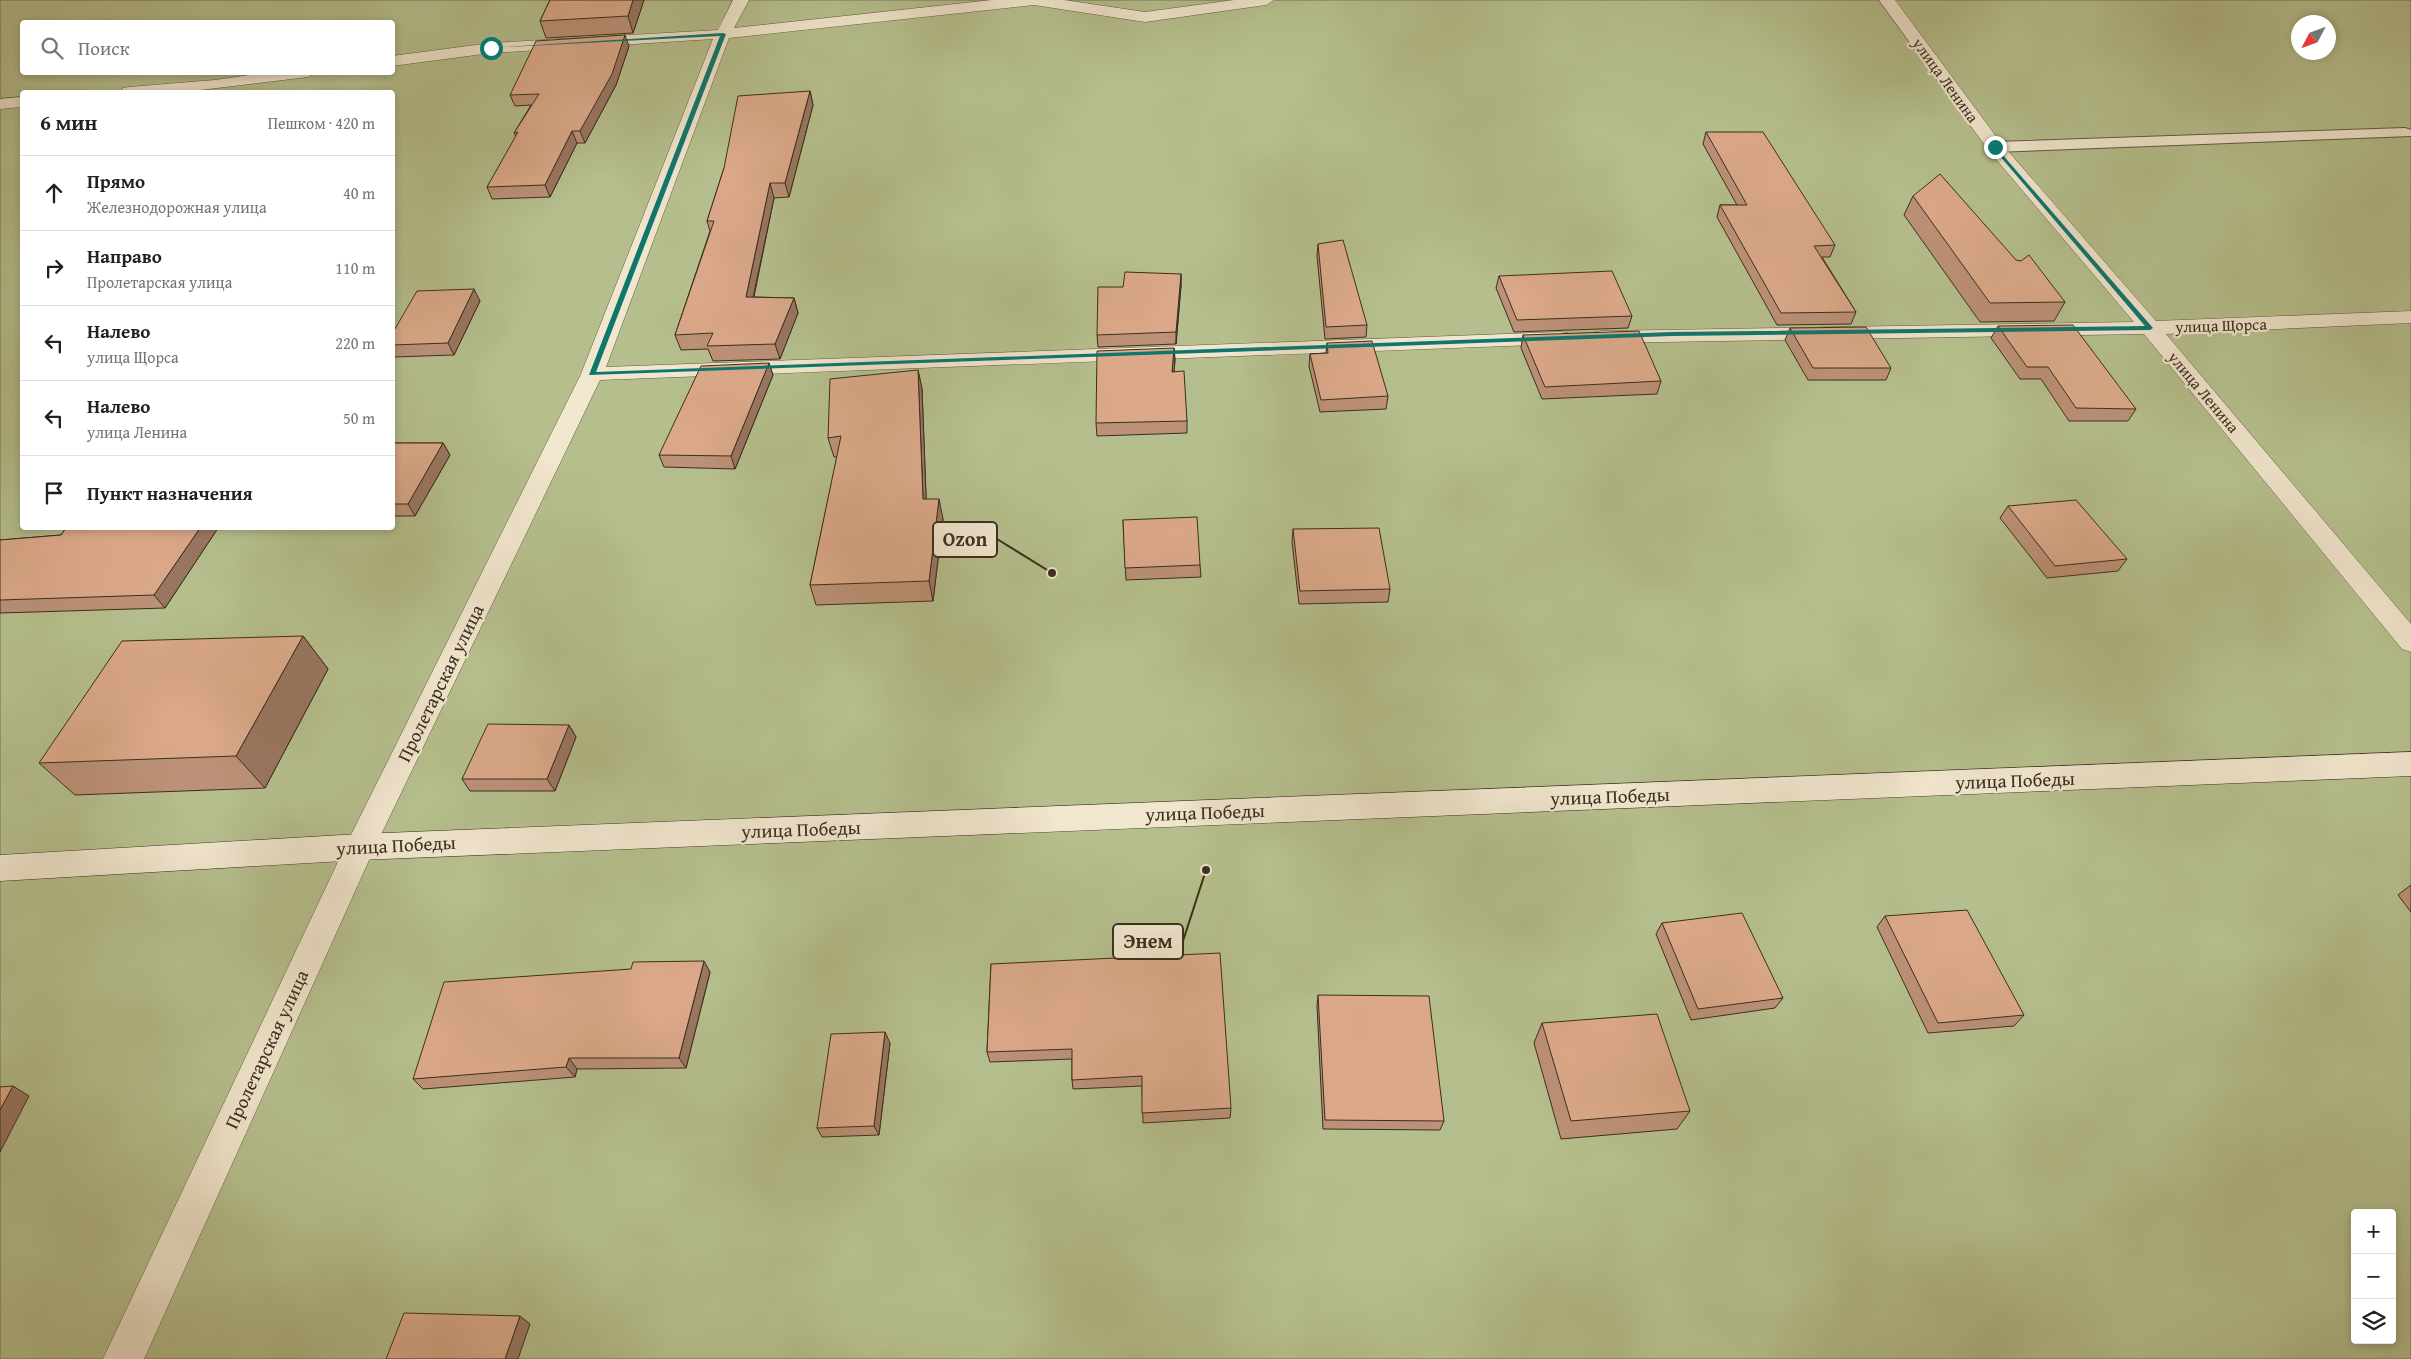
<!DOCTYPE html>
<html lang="ru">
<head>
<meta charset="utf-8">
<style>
  :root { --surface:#fff; --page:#f2f2f2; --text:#202124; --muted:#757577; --line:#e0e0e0 }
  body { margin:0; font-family:"Gentium Book Plus",serif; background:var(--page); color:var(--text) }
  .controls { position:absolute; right:15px; bottom:15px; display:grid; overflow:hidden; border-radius:5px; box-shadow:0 2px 8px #0003 }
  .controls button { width:45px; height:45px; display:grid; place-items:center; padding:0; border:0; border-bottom:1px solid var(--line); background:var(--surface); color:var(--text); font:25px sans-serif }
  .compass { position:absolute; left:2291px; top:15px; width:45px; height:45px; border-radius:50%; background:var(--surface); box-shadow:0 2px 8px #0003; rotate:229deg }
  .stop { position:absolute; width:15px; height:15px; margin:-11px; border:4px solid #0f766e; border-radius:50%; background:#fff }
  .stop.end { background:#0f766e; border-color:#fff; box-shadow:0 1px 5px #0008 }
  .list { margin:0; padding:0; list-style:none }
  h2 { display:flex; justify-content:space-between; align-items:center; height:65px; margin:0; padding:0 20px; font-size:21px }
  h2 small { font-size:16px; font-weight:400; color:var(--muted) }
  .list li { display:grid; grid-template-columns:32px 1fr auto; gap:15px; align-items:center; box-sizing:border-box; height:75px; padding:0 20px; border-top:1px solid var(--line) }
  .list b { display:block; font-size:19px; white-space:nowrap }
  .list p { margin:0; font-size:16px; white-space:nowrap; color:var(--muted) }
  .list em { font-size:16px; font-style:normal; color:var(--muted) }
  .icon { flex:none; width:28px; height:28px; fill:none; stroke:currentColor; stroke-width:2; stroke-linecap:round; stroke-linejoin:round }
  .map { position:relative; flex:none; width:2411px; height:1359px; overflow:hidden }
  .search { position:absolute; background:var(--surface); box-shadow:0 2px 8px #0003; left:20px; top:20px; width:375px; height:55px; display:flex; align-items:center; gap:12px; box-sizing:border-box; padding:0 18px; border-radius:5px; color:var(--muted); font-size:19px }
  .panel { position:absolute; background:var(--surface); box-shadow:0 2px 8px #0003; left:20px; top:90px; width:375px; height:440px; border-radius:5px }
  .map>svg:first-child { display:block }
  .green { fill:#b5bf8d; stroke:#787656; fill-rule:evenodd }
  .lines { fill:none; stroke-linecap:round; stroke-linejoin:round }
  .lane-casing { stroke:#665943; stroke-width:2 }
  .street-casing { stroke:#665943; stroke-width:1 }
  .secondary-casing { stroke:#3b2e1e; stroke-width:1 }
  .lane { fill:#f1e6ce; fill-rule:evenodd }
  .street { fill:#f1e6ce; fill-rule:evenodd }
  .secondary { fill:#f1e6ce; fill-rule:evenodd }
  .wall { fill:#bc9177; stroke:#3b2e1e }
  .shaded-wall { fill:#997661; stroke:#3b2e1e }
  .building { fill:#dba98a; stroke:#3b2e1e }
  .route { fill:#0f766e }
  .labels { text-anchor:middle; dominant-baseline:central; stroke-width:4.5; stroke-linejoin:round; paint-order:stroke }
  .far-street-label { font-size:16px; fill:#3b2e1e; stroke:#f1e6ce }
  .street-label { font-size:19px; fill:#3b2e1e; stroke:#f1e6ce }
  .leader { fill:none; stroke:#3b2e1e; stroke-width:2 }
  .callout-dot { fill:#3b2e1e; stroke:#f1e6ce; stroke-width:2 }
  .callout { fill:#f1e6ce; stroke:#3b2e1e; stroke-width:2 }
  .callout-label { font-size:20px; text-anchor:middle; font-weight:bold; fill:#3b2e1e }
</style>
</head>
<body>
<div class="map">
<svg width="2411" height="1359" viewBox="0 0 2411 1359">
  <rect width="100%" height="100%" fill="#e9d9b3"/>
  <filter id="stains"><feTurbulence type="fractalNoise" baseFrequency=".004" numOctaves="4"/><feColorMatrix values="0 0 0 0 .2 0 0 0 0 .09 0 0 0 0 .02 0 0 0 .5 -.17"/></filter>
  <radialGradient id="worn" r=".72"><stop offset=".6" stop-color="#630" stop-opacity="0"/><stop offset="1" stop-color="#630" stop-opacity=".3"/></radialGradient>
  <path class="green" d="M 0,0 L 2411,0 L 2411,1359 L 0,1359 ZM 22,22 L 392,22 L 392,72 L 22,72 ZM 2298,22 L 2328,22 L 2328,52 L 2298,52 ZM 22,92 L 392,92 L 392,528 L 22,528 ZM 2355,1213 L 2392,1213 L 2392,1340 L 2355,1340 Z"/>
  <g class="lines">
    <defs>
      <path id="lane" d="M 2405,128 L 2411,130 L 2411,136 L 1995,152 L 1989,150 L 1987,147 L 1989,144 L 1995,142 Z"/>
      <g id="street">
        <path d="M 733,0 L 749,0 L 734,28 L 992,0 L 1064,0 L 1145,12 L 1234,0 L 1274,0 L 1266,5 L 1145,22 L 1034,5 L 729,38 L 606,367 L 1560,332 L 1568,333 L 1571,338 L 1568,343 L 1560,344 L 600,380 L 375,847 L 144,1359 L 103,1359 L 345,847 L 581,374 L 713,39 L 491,53 L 392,66 L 392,56 L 491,43 L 718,30 Z"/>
        <path d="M 1879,0 L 1895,0 L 2001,143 L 2156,321 L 2411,311 L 2411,323 L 2166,334 L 2411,624 L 2411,652 L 2402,649 L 2144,334 L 1603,343 L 1595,342 L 1592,337 L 1595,332 L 1603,331 L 2134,322 L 1989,151 Z"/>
        <path d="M 269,72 L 316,72 L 308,77 L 184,92 L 121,92 L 123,88 L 129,87 L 215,80 Z"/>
        <path d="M 22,97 L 22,107 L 0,109 L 0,99 Z"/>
      </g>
      <path id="secondary" d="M 2411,752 L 2411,776 L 360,860 L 0,881 L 0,855 L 360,834 Z"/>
    </defs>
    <use href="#lane" class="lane-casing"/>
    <use href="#street" class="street-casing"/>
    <use href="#secondary" class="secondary-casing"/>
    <use href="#lane" class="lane"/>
    <use href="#street" class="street"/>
    <use href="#secondary" class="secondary"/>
  </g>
  <g class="wall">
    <path d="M 550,0 L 644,0 L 633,33 L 546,38 L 540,21 Z"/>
    <path d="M 629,46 L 616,85 L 585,143 L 577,143 L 550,197 L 492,199 L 487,187 L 516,137 L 514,133 L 531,105 L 515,106 L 510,95 Z"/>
    <path d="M 810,91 L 813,105 L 789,197 L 774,198 L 754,297 L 794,298 L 798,313 L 780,359 L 713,361 L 708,349 L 681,350 L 675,335 L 710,231 L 707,221 L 724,168 Z"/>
    <path d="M 1706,132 L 1835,245 L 1830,257 L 1822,257 L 1856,312 L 1851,324 L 1777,325 L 1717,217 L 1720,205 L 1737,205 L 1703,144 Z"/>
    <path d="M 1913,196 L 2016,260 L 2065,302 L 2054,321 L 1980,322 L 1904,215 Z"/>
    <path d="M 1318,244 L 1367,325 L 1366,337 L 1325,339 L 1317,256 Z"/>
    <path d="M 1181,274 L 1181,286 L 1176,344 L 1098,347 L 1097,335 L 1123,287 Z"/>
    <path d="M 1499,276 L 1632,316 L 1628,328 L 1514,332 L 1496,288 Z"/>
    <path d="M 480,301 L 454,355 L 393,357 L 392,356 L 392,334 Z"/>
    <path d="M 1998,326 L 2136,409 L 2128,421 L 2069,421 L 2041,379 L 2020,379 L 1991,338 Z"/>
    <path d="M 1790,328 L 1891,368 L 1886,380 L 1808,380 L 1785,340 Z"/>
    <path d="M 1523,335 L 1661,381 L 1657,394 L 1542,399 L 1521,348 Z"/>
    <path d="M 1327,343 L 1388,396 L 1386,409 L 1320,412 L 1309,366 L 1310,354 L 1326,353 Z"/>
    <path d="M 1174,348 L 1175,360 L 1174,372 L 1187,421 L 1187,433 L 1097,436 L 1096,423 Z"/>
    <path d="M 769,363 L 773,375 L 735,469 L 664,467 L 659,455 Z"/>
    <path d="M 918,370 L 922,389 L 926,499 L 943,519 L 933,601 L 816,605 L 810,585 L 837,457 L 834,457 L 828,438 Z"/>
    <path d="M 392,443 L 443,443 L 450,455 L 415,516 L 392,516 Z"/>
    <path d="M 2008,506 L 2127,559 L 2118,571 L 2047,578 L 2000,518 Z"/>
    <path d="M 1123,520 L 1200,565 L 1201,577 L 1126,580 Z"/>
    <path d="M 66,528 L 218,528 L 165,608 L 0,613 L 0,540 L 61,535 Z"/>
    <path d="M 1293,529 L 1390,589 L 1388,602 L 1299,604 L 1292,542 Z"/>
    <path d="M 303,636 L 328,669 L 265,788 L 75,795 L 39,763 Z"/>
    <path d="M 569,725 L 576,737 L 555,791 L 470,791 L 462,779 Z"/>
    <path d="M 2411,885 L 2411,912 L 2398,895 Z"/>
    <path d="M 1885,916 L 2024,1015 L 2014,1026 L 1928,1033 L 1877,927 Z"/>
    <path d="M 1662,923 L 1783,998 L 1775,1008 L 1691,1020 L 1656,934 Z"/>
    <path d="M 991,964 L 1231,1108 L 1230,1118 L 1143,1123 L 1142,1086 L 1073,1089 L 1072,1080 L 1072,1059 L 990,1062 L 987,1052 Z"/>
    <path d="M 710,972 L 686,1068 L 577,1069 L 575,1077 L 423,1089 L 413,1079 Z"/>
    <path d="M 1318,995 L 1444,1121 L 1440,1130 L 1323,1129 L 1317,1006 Z"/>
    <path d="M 1542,1023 L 1690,1111 L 1677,1129 L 1561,1139 L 1534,1043 Z"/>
    <path d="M 890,1043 L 879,1135 L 822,1137 L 817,1128 Z"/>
  </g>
  <g class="shaded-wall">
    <path d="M 633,0 L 644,0 L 633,33 L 628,16 Z"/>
    <path d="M 625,35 L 629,46 L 616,85 L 585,143 L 580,131 Z"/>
    <path d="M 810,91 L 813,105 L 789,197 L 785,183 Z"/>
    <path d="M 572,131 L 577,143 L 550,197 L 545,185 Z"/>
    <path d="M 770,183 L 774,198 L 750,312 L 746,297 Z"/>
    <path d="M 1181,274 L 1181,286 L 1176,344 L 1176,332 Z"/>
    <path d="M 474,289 L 480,301 L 454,355 L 448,343 Z"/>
    <path d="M 794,298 L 798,313 L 780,359 L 775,344 Z"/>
    <path d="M 1174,348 L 1175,360 L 1173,384 L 1172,372 Z"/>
    <path d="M 769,363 L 773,375 L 735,469 L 731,456 Z"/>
    <path d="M 918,370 L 922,389 L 927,519 L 923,499 Z"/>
    <path d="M 443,443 L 450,455 L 415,516 L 408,504 Z"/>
    <path d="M 939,499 L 943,519 L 933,601 L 929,581 Z"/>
    <path d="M 200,528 L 218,528 L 165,608 L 154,595 Z"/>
    <path d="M 303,636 L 328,669 L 265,788 L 236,756 Z"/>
    <path d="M 569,725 L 576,737 L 555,791 L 547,779 Z"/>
    <path d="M 704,961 L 710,972 L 686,1068 L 679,1058 Z"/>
    <path d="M 885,1032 L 890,1043 L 879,1135 L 874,1126 Z"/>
    <path d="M 569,1058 L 577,1069 L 575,1077 L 566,1067 Z"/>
    <path d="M 13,1086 L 29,1096 L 0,1152 L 0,1110 Z"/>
    <path d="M 520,1316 L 530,1324 L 518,1359 L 505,1359 Z"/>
  </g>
  <g class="building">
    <path d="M 550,0 L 633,0 L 628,16 L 540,21 Z"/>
    <path d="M 625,35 L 612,74 L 580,131 L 572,131 L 545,185 L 487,187 L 518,132 L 514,133 L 539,94 L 510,95 L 536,41 Z"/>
    <path d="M 810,91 L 785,183 L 770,183 L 746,297 L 794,298 L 775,344 L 707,346 L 713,333 L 675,335 L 714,221 L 707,221 L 724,168 L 738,96 Z"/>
    <path d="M 1706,132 L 1763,132 L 1835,245 L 1814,246 L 1856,312 L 1781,313 L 1720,205 L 1747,205 Z"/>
    <path d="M 1940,174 L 2016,260 L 2021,261 L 2029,255 L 2065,302 L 1990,303 L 1913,196 Z"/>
    <path d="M 1343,240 L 1367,325 L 1326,327 L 1318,244 Z"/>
    <path d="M 1612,271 L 1632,316 L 1517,320 L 1499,276 Z"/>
    <path d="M 1125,272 L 1181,274 L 1176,332 L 1097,335 L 1098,287 L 1123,287 Z"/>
    <path d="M 474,289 L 448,343 L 392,345 L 392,334 L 417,291 Z"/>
    <path d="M 2073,325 L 2136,409 L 2076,408 L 2048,367 L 2027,367 L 1998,326 Z"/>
    <path d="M 1866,327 L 1891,368 L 1813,368 L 1790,328 Z"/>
    <path d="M 1639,331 L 1661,381 L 1545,387 L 1523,335 Z"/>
    <path d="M 1372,341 L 1388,396 L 1321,400 L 1310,354 L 1328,353 L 1327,343 Z"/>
    <path d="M 1174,348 L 1172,372 L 1184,371 L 1187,421 L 1096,423 L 1097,351 Z"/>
    <path d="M 769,363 L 731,456 L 659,455 L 701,366 Z"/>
    <path d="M 918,370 L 923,499 L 939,499 L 929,581 L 810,585 L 841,436 L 828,438 L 830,379 Z"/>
    <path d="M 392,443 L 443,443 L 408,504 L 392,504 Z"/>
    <path d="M 2076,500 L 2127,559 L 2055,566 L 2008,506 Z"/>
    <path d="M 1197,517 L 1200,565 L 1125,568 L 1123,520 Z"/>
    <path d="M 66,528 L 200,528 L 154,595 L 0,600 L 0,540 L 61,535 Z"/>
    <path d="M 1379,528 L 1390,589 L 1300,591 L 1293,529 Z"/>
    <path d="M 303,636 L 236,756 L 39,763 L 122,641 Z"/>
    <path d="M 488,724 L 569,725 L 547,779 L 462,779 Z"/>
    <path d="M 1967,910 L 2024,1015 L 1938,1023 L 1885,916 Z"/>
    <path d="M 1742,913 L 1783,998 L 1698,1009 L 1662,923 Z"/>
    <path d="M 1220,953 L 1231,1108 L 1142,1113 L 1142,1076 L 1072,1080 L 1072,1049 L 987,1052 L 991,964 Z"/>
    <path d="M 704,961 L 679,1058 L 569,1058 L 566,1067 L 413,1079 L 444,982 L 631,969 L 633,962 Z"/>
    <path d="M 1318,995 L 1429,996 L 1444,1121 L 1325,1120 Z"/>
    <path d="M 1657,1014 L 1690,1111 L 1571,1121 L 1542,1023 Z"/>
    <path d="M 885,1032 L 874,1126 L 817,1128 L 831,1034 Z"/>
    <path d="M 13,1086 L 0,1110 L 0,1087 Z"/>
    <path d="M 404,1313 L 520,1316 L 505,1359 L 386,1359 Z"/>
  </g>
  <path class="route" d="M 723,33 L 726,34 L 596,372 L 1672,332 L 2145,326 L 1993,148 L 1995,146 L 2153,328 L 2150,330 L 1672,336 L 589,375 L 720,36 L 488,48 Z"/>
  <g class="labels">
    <g class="far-street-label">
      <text transform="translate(1946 80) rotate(54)">улица Ленина</text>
      <text transform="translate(2221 325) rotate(-2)">улица Щорса</text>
      <text transform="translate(2204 392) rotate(50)">улица Ленина</text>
    </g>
    <g class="street-label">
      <text transform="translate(440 683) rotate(-64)">Пролетарская улица</text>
      <text transform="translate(2015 780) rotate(-2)">улица Победы</text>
      <text transform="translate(1610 796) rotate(-2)">улица Победы</text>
      <text transform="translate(1205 812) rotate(-2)">улица Победы</text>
      <text transform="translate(801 829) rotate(-2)">улица Победы</text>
      <text transform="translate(396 845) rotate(-3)">улица Победы</text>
      <text transform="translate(266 1049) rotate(-65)">Пролетарская улица</text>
    </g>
  </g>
  <path class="leader" d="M1052 573L997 539M1206 870L1183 941"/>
  <g class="callout-dot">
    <circle cx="1052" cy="573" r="5"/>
    <circle cx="1206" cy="870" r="5"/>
  </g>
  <g class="callout">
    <rect x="933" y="522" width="64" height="35" rx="5"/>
    <rect x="1113" y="924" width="70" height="35" rx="5"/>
  </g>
  <g class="callout-label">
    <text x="965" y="546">Ozon</text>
    <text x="1148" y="948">Энем</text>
  </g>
  <rect width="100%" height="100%" filter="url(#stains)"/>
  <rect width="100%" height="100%" fill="url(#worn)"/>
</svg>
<div class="controls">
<button>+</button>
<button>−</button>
<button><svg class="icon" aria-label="layers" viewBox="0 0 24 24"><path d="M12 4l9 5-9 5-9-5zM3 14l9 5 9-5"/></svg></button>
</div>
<svg class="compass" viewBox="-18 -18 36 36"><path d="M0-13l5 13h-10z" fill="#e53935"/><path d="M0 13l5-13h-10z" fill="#757577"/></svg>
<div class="stop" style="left:491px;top:48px"></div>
<div class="stop end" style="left:1995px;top:147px"></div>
<div class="search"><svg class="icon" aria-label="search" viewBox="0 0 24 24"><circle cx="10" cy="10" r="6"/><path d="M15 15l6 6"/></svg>Поиск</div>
<section class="panel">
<h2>6 мин<small>Пешком · 420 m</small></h2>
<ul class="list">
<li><svg class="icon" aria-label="ahead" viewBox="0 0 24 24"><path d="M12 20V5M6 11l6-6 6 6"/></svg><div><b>Прямо</b><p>Железнодорожная улица</p></div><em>40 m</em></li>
<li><svg class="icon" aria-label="right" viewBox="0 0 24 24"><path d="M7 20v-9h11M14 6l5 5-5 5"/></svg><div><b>Направо</b><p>Пролетарская улица</p></div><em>110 m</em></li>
<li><svg class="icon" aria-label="left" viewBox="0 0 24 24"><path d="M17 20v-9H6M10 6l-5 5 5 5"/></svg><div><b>Налево</b><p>улица Щорса</p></div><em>220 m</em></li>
<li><svg class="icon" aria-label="left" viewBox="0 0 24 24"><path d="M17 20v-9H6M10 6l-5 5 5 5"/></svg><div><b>Налево</b><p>улица Ленина</p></div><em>50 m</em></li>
<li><svg class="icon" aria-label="arrive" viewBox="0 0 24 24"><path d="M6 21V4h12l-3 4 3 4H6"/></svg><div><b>Пункт назначения</b></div></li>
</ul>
</section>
</div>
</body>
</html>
